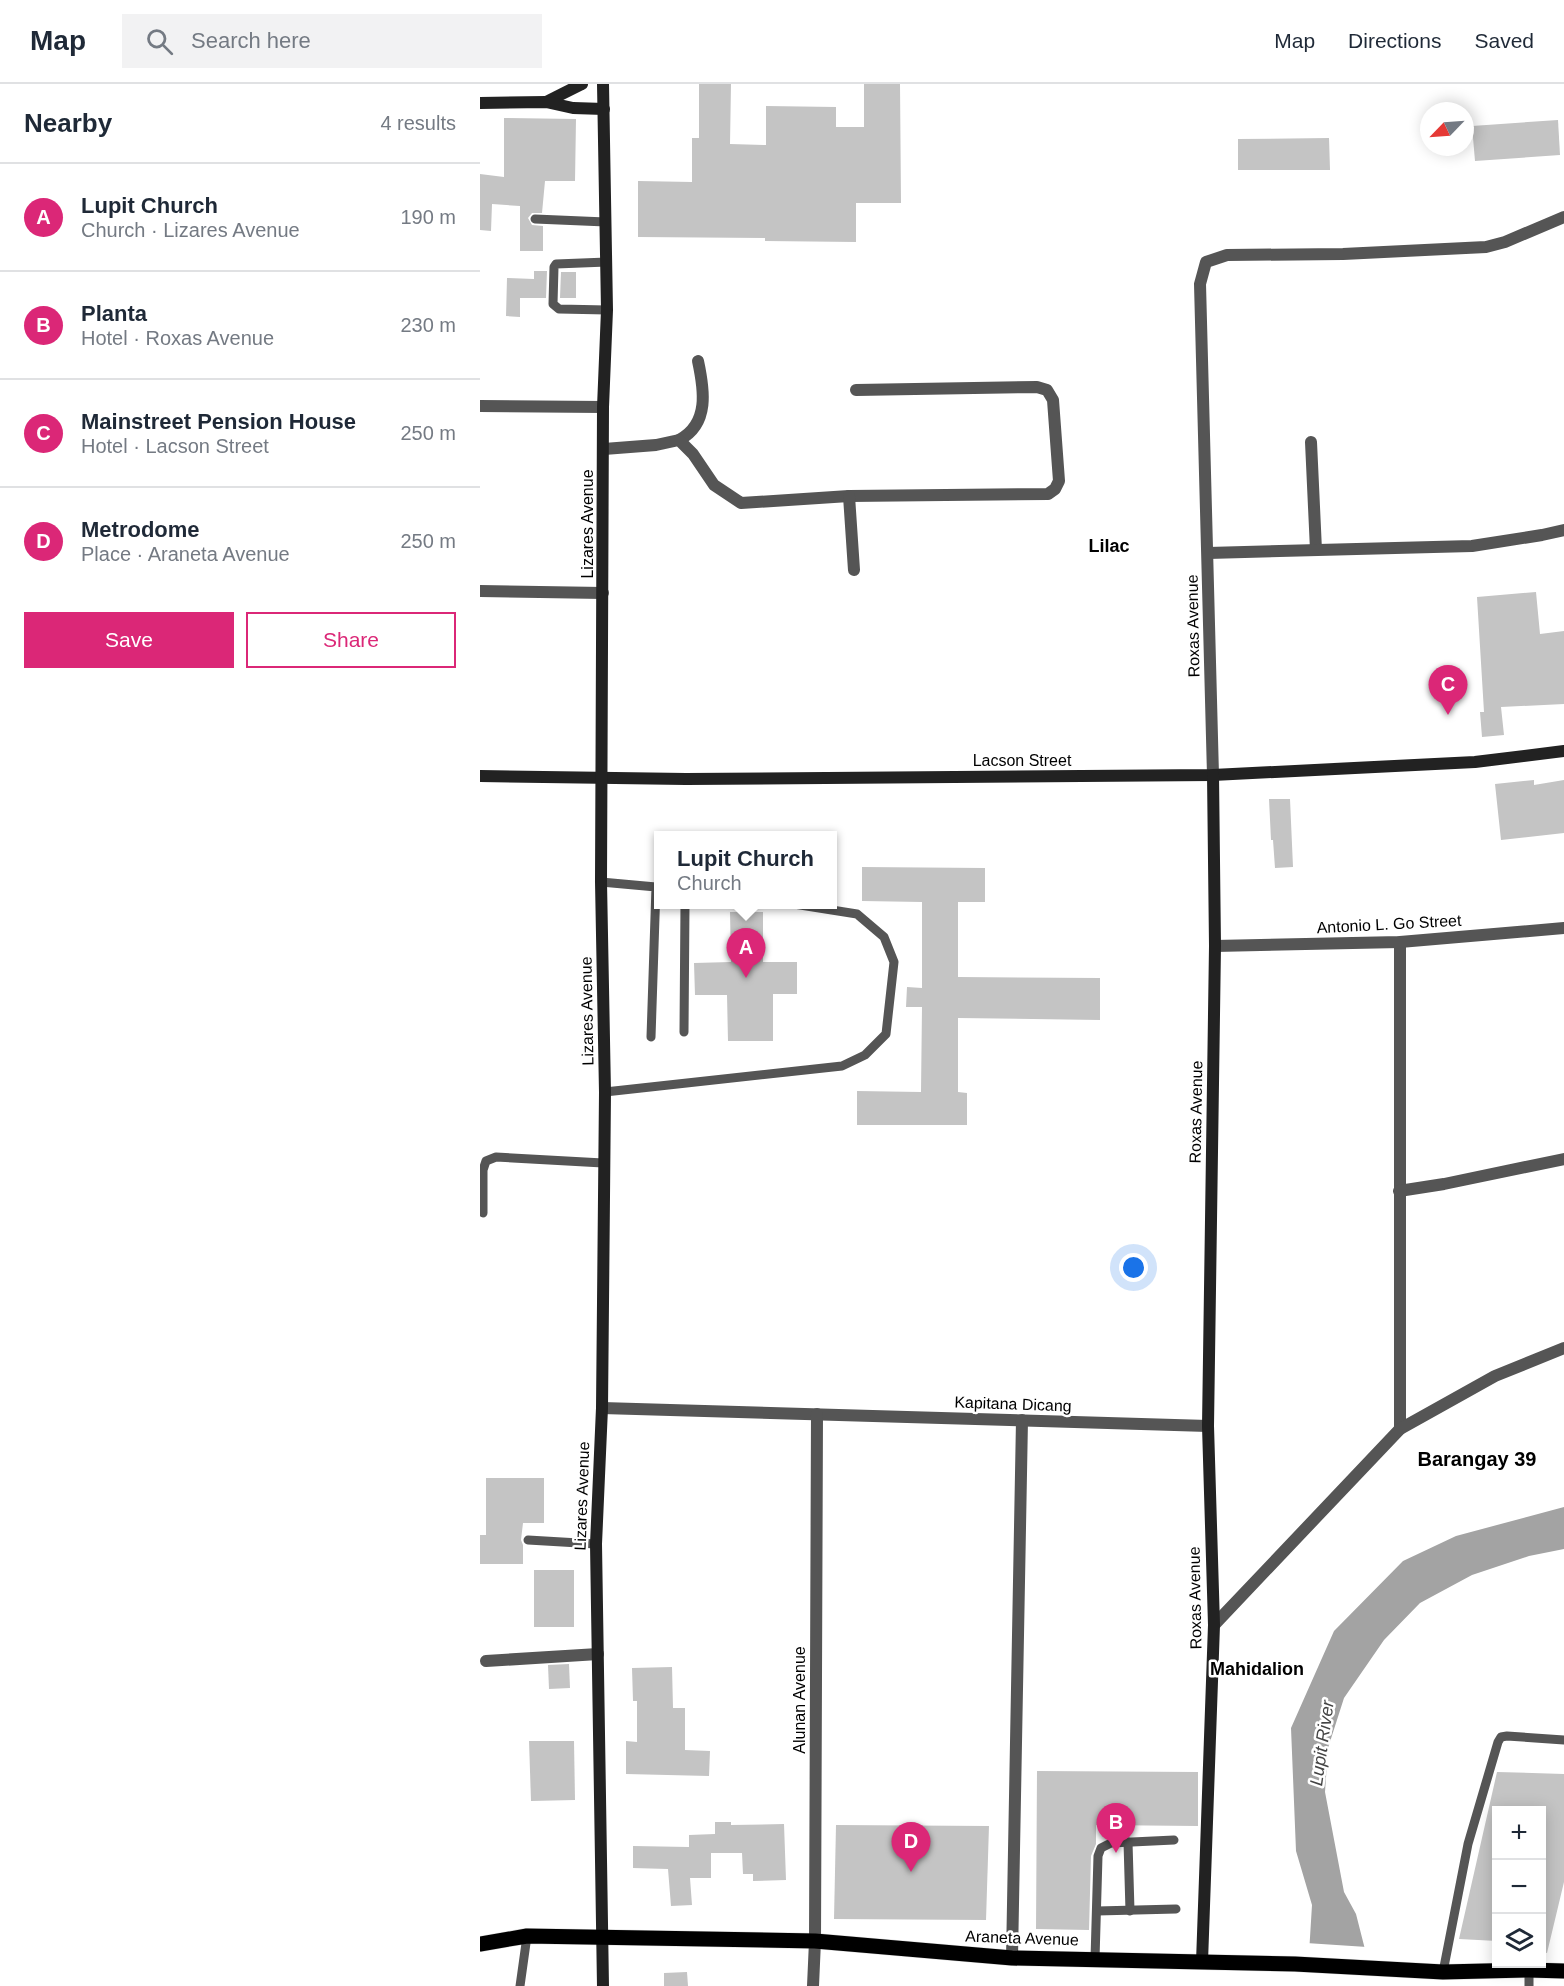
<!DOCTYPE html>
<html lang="en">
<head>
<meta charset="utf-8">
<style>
  :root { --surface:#fff; --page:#f2f2f3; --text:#1f2937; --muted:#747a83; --line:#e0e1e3; --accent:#db2777 }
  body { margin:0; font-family:Arial,sans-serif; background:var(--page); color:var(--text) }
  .controls { position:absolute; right:18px; bottom:18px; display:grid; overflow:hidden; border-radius:0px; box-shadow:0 3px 15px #0003 }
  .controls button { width:54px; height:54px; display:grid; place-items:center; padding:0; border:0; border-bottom:2px solid var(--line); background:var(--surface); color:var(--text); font:30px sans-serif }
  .compass { position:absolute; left:940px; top:18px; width:54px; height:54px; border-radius:50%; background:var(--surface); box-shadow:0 3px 15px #0003; rotate:245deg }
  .you { position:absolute; left:654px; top:1184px; width:21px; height:21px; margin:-15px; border:4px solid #fff; border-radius:50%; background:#1a73e8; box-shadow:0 0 0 9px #1a73e833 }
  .badge { display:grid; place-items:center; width:39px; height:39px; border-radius:50%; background:var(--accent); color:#fff; font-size:20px; font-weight:700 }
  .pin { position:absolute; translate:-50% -50px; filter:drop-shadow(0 2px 3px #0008) }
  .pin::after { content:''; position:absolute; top:32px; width:21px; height:18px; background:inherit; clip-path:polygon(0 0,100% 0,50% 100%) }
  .popup { position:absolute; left:174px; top:747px; width:183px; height:78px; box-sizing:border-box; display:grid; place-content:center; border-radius:0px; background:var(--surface); filter:drop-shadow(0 2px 4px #0005); font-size:20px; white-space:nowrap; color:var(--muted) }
  .popup b { font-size:22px; color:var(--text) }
  .popup::after { content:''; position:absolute; left:50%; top:100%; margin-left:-12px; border:12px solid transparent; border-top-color:var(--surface) }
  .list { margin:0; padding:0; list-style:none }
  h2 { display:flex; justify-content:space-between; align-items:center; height:78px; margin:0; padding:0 24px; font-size:26px }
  h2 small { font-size:20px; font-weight:400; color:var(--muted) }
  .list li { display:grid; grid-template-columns:39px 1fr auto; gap:18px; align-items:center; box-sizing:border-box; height:108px; padding:0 24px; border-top:2px solid var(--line) }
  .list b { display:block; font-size:22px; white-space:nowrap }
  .list p { margin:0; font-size:20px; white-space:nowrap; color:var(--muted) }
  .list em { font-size:20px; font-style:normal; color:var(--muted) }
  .actions { display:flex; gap:12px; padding:18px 24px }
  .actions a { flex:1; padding:14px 0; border:2px solid var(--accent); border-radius:0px; text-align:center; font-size:21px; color:var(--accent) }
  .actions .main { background:var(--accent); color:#fff }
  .icon { flex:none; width:33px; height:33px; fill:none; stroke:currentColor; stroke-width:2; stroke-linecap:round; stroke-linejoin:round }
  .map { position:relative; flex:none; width:1084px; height:1902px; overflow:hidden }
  header { display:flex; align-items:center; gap:36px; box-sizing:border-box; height:84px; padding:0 30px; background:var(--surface); border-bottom:2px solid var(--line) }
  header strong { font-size:28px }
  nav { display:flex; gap:33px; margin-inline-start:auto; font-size:21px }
  .search { width:420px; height:54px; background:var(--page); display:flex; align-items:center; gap:15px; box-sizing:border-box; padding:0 21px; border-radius:0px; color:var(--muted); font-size:22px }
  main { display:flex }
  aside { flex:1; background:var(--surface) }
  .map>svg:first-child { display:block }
  .water { fill:#a3a3a3 }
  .pier { fill:#fff }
  .building { fill:#c4c4c4 }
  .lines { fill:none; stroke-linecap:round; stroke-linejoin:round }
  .primary-casing { stroke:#dbdbdb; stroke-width:16 }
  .lane { stroke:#555; stroke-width:9 }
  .street { stroke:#555; stroke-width:12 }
  .secondary { stroke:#222; stroke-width:12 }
  .primary { stroke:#000; stroke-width:15 }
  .labels { text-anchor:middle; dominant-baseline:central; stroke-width:5; stroke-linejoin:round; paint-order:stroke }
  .street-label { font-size:16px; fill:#000; stroke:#fff }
  .neighbourhood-label { font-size:18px; font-weight:bold; fill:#000; stroke:#fff }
  .water-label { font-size:18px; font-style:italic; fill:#444; stroke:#fff }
  .quarter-label { font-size:20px; font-weight:bold; fill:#000; stroke:#fff }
</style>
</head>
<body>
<header>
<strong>Map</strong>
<div class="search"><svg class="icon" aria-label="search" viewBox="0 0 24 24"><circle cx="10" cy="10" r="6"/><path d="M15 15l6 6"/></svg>Search here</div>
<nav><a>Map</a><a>Directions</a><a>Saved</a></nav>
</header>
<main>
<aside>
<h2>Nearby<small>4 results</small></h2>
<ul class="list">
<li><span class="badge">A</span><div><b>Lupit Church</b><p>Church · Lizares Avenue</p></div><em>190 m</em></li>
<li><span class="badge">B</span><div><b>Planta</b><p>Hotel · Roxas Avenue</p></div><em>230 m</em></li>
<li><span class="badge">C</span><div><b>Mainstreet Pension House</b><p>Hotel · Lacson Street</p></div><em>250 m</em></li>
<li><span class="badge">D</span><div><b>Metrodome</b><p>Place · Araneta Avenue</p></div><em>250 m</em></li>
</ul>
<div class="actions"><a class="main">Save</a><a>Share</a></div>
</aside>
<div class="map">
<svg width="1084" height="1902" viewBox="0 0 1084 1902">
  <rect width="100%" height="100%" fill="#fff"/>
  <path class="water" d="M 1084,1423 L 1084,1465 L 1049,1472 L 992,1491 L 940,1519 L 904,1556 L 864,1614 L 848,1664 L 845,1708 L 864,1808 L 876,1830 L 891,1889 L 886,1902 L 827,1902 L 832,1821 L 816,1767 L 811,1644 L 854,1547 L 923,1477 L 976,1452 Z"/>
  <path class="pier" d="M 826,1859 L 887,1863 L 894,1889 L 890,1902 L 824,1902 Z"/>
  <g class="building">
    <path d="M 219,0 L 251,0 L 250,60 L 286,61 L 286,22 L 356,23 L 356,43 L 384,43 L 384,0 L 420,0 L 421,119 L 376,119 L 376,158 L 285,157 L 285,154 L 158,153 L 158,97 L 212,98 L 212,54 L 219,54 Z"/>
    <path d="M 24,34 L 96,35 L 95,97 L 65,97 L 62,129 L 52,129 L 48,134 L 52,141 L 63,142 L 63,167 L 40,167 L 40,122 L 12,120 L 11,147 L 0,146 L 0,90 L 24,93 Z"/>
    <path d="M 1078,36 L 1080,71 L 995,77 L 992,42 Z"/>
    <path d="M 849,54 L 850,86 L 758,86 L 758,55 Z"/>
    <path d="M 54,187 L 67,187 L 66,214 L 40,214 L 40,233 L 26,232 L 27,194 L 54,195 Z"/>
    <path d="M 81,188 L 96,188 L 96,214 L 80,214 Z"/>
    <path d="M 1056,508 L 1060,550 L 1084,547 L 1084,620 L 1021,623 L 1024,651 L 1002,653 L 1000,628 L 1004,628 L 997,513 Z"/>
    <path d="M 1054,696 L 1054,701 L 1084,696 L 1084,749 L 1021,756 L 1015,700 Z"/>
    <path d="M 789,715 L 810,715 L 813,783 L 795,784 L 793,756 L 791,756 Z"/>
    <path d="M 382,783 L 505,784 L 505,818 L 478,818 L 478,893 L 620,894 L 620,936 L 478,934 L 478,1008 L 487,1009 L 487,1041 L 377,1041 L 377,1007 L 441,1008 L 442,923 L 426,923 L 427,903 L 442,904 L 442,818 L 382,817 Z"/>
    <path d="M 250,828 L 283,828 L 283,878 L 317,878 L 317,910 L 293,910 L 293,957 L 248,957 L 247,911 L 215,911 L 214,879 L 251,878 Z"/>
    <path d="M 6,1394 L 64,1394 L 64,1439 L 43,1439 L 41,1456 L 43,1461 L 43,1480 L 0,1480 L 0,1451 L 6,1451 Z"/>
    <rect x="54" y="1486" width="40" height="57"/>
    <path d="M 89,1580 L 90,1604 L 69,1605 L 68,1581 Z"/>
    <path d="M 192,1583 L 193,1624 L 205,1624 L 205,1666 L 230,1667 L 229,1692 L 146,1690 L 146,1657 L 157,1658 L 157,1617 L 153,1617 L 152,1584 Z"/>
    <path d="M 49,1657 L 94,1657 L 95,1716 L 51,1717 Z"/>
    <path d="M 557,1687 L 718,1688 L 718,1742 L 616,1741 L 616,1760 L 611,1772 L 609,1846 L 556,1845 Z"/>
    <path d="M 1017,1688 L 1084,1690 L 1084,1798 L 1067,1869 L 1062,1868 L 1062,1726 L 1017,1726 L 1017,1857 L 979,1855 Z"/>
    <path d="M 235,1738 L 251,1738 L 251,1741 L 304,1740 L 306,1796 L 273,1797 L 273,1790 L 263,1790 L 262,1769 L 231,1769 L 231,1794 L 210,1794 L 212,1821 L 191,1822 L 188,1785 L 153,1784 L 153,1762 L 209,1763 L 209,1751 L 235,1750 Z"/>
    <path d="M 356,1741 L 509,1742 L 506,1836 L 354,1835 Z"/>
    <path d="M 207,1888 L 208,1902 L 184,1902 L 184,1889 Z"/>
  </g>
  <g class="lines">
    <defs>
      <path id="primary" d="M 0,1860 L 47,1852 L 335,1857 L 532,1874 L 815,1880 L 963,1888 L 1049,1886 L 1084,1887"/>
    </defs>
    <use href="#primary" class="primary-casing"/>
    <g class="lane">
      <path d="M 55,135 L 126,138"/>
      <path d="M 127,178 L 76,180 L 74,183 L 73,220 L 79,225 L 127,226"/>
      <path d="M 121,798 L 176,803 L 171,953"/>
      <path d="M 204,948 L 205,820"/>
      <path d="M 125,1008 L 362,982 L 385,971 L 406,950 L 414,878 L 404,853 L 377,830 L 314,820"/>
      <path d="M 3,1129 L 3,1086 L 6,1077 L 16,1073 L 123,1079"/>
      <path d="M 48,1456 L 116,1460"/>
      <path d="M 648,1758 L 650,1827"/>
      <path d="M 617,1827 L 696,1825"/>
      <path d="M 615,1875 L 618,1772 L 621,1764 L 631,1759 L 694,1756"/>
      <path d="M 963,1888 L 988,1760 L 1018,1658 L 1021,1653 L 1027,1652 L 1084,1656"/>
      <path d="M 40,1902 L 47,1852"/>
      <path d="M 1049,1902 L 1049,1886"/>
    </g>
    <g class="street">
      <path d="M 0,322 L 123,323"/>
      <path d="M 199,356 C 230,340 224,305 218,277"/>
      <path d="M 831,358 L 836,466"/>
      <path d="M 124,365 L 176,361 L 199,356 L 213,370 L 234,401 L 261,419 L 369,412 L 568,410 L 575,405 L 579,397 L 573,316 L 567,306 L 557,303 L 376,306"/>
      <path d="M 369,412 L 374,486"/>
      <path d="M 728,469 L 992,462 L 1062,451 L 1084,446"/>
      <path d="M 0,507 L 123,509"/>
      <path d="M 733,691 L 720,200 L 726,178 L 747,171 L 863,170 L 1006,163 L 1025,158 L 1084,133"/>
      <path d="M 920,858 L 920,1345"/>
      <path d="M 735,862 L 920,858 L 1084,844"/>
      <path d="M 919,1107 L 964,1100 L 1084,1075"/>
      <path d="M 122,1324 L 728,1342"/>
      <path d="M 734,1541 L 920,1345 L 1015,1292 L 1084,1264"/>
      <path d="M 6,1577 L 118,1570"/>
      <path d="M 532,1874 L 542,1336"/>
      <path d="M 333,1902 L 335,1857 L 337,1330"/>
    </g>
    <g class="secondary">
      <path d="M 66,18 L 102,0"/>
      <path d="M 0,19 L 66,18 L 93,24 L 124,25"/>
      <path d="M 0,692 L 206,695 L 733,691 L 995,678 L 1084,667"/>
      <path d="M 722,1878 L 734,1541 L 728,1342 L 735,862 L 733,691"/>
      <path d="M 123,1902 L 116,1460 L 122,1324 L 125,1008 L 121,798 L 123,323 L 127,226 L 123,0"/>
    </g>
    <use href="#primary" class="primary"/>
  </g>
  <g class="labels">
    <g class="street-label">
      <text transform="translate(107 440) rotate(-90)">Lizares Avenue</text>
      <text transform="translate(713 542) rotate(-91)">Roxas Avenue</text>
      <text x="542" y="676">Lacson Street</text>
      <text transform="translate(909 840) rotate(-3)">Antonio L. Go Street</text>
      <text transform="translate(107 927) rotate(-91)">Lizares Avenue</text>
      <text transform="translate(716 1028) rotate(-89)">Roxas Avenue</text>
      <text transform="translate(533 1320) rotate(2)">Kapitana Dicang</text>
      <text transform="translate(102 1412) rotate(-88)">Lizares Avenue</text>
      <text transform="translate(715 1514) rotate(-91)">Roxas Avenue</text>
      <text transform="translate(319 1616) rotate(-90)">Alunan Avenue</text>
      <text transform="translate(542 1854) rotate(2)">Araneta Avenue</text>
    </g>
    <g class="neighbourhood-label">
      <text x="629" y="462">Lilac</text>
      <text x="777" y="1585">Mahidalion</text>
    </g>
    <g class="water-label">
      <text transform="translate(842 1659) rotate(-82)">Lupit River</text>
    </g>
    <g class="quarter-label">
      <text x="997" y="1375">Barangay 39</text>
    </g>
  </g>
</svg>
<div class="controls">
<button>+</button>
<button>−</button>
<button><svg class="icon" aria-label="layers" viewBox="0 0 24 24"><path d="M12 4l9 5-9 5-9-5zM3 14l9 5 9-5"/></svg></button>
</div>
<svg class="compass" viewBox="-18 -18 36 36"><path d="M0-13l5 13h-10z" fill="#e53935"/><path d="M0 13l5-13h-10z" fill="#747a83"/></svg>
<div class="you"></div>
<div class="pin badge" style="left:266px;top:894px">A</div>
<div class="popup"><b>Lupit Church</b>Church</div>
<div class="pin badge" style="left:636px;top:1769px">B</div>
<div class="pin badge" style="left:968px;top:631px">C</div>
<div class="pin badge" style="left:431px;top:1788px">D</div>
</div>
</main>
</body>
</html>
